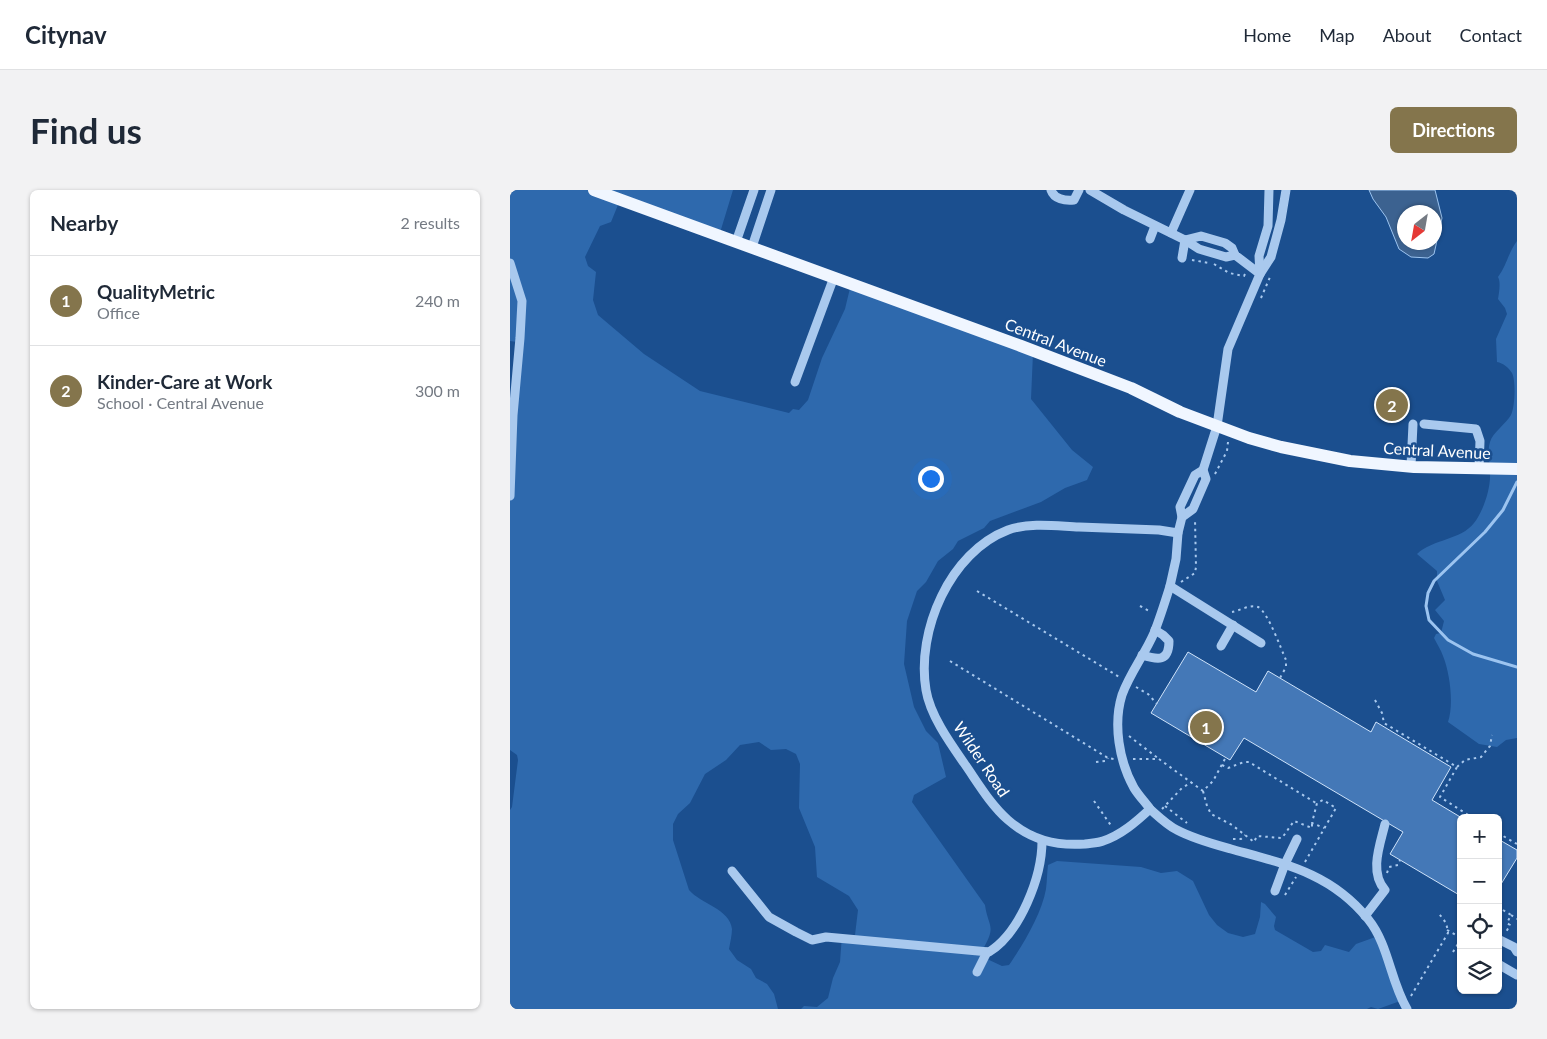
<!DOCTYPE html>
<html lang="en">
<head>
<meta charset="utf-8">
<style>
  :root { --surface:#fff; --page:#f2f2f3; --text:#1f2937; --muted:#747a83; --line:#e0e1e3; --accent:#84754c }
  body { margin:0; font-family:Lato,sans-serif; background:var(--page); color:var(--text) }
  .controls { position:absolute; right:15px; bottom:15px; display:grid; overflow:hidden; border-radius:8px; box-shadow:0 1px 4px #0004 }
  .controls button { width:45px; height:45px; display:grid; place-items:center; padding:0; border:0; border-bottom:1px solid var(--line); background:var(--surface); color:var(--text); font:25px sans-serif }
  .compass { position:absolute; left:887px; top:15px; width:45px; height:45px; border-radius:50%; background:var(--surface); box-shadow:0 1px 4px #0004; rotate:211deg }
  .you { position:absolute; left:420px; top:288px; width:18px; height:18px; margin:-12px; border:4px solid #fff; border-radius:50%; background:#1a73e8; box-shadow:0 0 0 8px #1a73e833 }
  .badge { display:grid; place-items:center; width:32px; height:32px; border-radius:50%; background:var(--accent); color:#fff; font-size:16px; font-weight:700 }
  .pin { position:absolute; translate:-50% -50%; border:2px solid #fff; box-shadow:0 1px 5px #0006 }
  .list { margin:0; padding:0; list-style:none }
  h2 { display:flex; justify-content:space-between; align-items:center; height:65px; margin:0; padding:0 20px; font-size:21px }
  h2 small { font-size:16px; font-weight:400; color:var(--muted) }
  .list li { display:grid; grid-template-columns:32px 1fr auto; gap:15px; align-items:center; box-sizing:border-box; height:90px; padding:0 20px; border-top:1px solid var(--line) }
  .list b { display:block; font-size:19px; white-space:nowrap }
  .list p { margin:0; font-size:16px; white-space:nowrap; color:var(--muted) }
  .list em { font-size:16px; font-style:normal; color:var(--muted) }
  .icon { flex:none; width:28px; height:28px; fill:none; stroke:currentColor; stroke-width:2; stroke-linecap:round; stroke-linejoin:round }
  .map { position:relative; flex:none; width:1007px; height:819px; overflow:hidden; border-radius:8px }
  header { display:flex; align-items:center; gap:30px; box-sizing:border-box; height:70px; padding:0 25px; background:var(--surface); border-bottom:1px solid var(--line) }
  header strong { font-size:24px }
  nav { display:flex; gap:28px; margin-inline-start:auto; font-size:18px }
  .intro { display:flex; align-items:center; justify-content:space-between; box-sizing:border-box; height:120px; padding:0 30px }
  h1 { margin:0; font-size:35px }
  .button { padding:12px 22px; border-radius:8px; background:var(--accent); color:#fff; font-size:18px; font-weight:700 }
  main { display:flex; gap:30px; padding:0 30px }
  aside { flex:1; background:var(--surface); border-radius:8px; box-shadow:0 1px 4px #0004 }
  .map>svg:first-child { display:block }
  .green { fill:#2e69ad }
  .water { fill:#3c6290; stroke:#9cc4f0; fill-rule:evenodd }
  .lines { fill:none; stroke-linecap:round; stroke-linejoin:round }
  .stream { stroke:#9cc4f0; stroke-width:3 }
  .building { fill:#4478b7; stroke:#cfe3fa }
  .path { stroke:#a9c9ee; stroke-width:2; stroke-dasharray:2.5 4; stroke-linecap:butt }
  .minor { stroke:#a9c9ee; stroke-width:9 }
  .major { stroke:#f0f6ff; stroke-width:12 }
  .labels { text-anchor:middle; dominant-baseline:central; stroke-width:5; stroke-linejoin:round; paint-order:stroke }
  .street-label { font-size:16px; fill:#fff; stroke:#1b4f8f }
</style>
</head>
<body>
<header>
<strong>Citynav</strong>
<nav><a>Home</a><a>Map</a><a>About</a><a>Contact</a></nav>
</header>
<div class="intro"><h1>Find us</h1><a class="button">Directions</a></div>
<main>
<aside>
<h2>Nearby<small>2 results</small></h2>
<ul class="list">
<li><span class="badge">1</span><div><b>QualityMetric</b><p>Office</p></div><em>240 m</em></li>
<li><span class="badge">2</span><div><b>Kinder-Care at Work</b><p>School · Central Avenue</p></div><em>300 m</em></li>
</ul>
</aside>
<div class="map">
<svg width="1007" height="819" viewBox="0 0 1007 819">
  <rect width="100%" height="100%" fill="#1b4f8f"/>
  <g class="green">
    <path d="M 0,0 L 223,0 L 209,46 L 110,10 L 101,32 L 90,36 L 75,67 L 78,76 L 86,82 L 83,110 L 88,125 L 134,164 L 190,201 L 279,223 L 283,219 L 289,220 L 298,210 L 312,168 L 335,119 L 341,94 L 523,163 L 521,209 L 562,260 L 583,277 L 577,290 L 555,298 L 531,312 L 480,331 L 474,338 L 448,351 L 443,359 L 428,371 L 416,392 L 407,401 L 397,431 L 394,474 L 404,517 L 416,541 L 428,553 L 436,587 L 404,605 L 402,612 L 475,715 C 478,737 487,735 473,759 L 477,769 L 492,776 L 499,775 C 513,755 532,723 536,699 C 537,691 537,683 538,675 L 547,671 L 631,677 L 651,683 L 667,681 L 683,691 L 699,725 L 707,735 L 718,743 L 733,747 L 745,744 L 750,727 L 751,712 L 755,714 L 766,727 L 764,736 L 765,740 L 803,762 L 811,761 L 815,755 L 839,762 L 846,754 L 871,745 C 882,766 888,787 893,810 L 868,819 L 861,817 L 857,819 L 291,819 L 294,816 L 307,817 L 318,808 L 323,788 L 330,772 L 332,745 L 345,745 L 348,720 L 339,706 L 307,687 L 305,657 L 289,618 L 290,574 L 286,564 L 276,559 L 261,560 L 249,552 L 230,555 L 216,570 L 195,584 L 180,613 L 168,624 L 163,634 L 163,650 L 179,700 C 191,714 220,719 222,739 C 222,745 220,753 219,759 L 227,770 L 241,779 L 246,788 L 257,794 L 264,804 L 268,819 L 0,819 L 0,620 L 2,617 L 8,570 L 7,565 L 0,560 L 0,284 L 7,152 L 0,151 Z"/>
    <path d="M 1007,51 L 1007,548 L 996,550 L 987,557 L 969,554 L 938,532 C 944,515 940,483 933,466 C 931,460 927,454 924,448 L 926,444 L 931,443 L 934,431 L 925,420 L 935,410 L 927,391 L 927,381 L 907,364 C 923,349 951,350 964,333 C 973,322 981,298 980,283 C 980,273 977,262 980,252 C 983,242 996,234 1001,225 C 1005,217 1006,191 1002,183 C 999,178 993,173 987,172 L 986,149 L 997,124 L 995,118 L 988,109 C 989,103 991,92 988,87 C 997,75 998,63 1007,51 Z"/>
  </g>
  <path class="water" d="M 859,0 L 925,0 L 932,28 L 924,64 L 918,68 L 901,67 L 889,59 L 876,27 L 863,9 ZM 894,22 L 924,22 L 924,52 L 894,52 Z"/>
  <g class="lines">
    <path class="stream" d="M 1007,292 L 993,320 L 975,342 L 924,391 L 918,403 L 916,416 L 919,430 L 938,450 L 963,464 L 1007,477"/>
  </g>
  <g class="building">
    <path d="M 678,462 L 746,502 L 758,481 L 861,542 L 866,532 L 941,577 L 922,610 L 952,628 L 951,706 L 880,664 L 893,642 L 734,548 L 720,570 L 641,523 Z"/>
    <path d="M 988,649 L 1007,660 L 1007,668 L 988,699 Z"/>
  </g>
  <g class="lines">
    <g class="path">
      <path d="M 682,70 L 699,73"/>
      <path d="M 704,74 L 719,83 L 734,86 L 735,84"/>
      <path d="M 751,108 L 760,87"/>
      <path d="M 705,284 L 717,261 L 718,252"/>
      <path d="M 671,392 L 685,383 L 686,377 L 685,329"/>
      <path d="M 467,401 L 611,488"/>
      <path d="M 630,416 L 641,422"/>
      <path d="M 722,422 C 729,421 740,414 748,417 C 758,422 771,459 776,470 L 776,477 L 770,488"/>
      <path d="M 440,471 L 598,568 L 604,569"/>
      <path d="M 626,497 L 638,504 L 647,514"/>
      <path d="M 865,510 L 872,523 L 874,533 L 947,577 L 930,607 L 963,628"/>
      <path d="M 619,546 L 649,569"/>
      <path d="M 623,569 L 649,569 L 693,601 L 703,591 L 716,567"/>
      <path d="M 586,572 L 596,571 L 598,568"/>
      <path d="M 712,575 L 718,578 L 734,572 L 739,572 L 806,613"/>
      <path d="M 947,577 L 955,570 L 971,567 L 980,556 L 982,545"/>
      <path d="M 693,601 L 697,616 L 701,624 L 722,635 L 744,652 L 747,646 L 772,648 L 784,631 L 802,638 L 802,633"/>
      <path d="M 584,611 L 602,637"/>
      <path d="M 655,616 L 677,633"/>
      <path d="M 652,619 L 672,598 L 682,592"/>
      <path d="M 988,643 L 1007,654"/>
      <path d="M 723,649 L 731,649 L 735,645"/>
      <path d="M 795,672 L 826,618 L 813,610 L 807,613 L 802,633 L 814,638"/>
      <path d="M 877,683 L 879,677 L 888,675 L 890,670"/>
      <path d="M 775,705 L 786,687"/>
      <path d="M 993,720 L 1001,725 L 997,733 L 1000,735 L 996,742"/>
      <path d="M 1001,725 L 1007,729"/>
      <path d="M 937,740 L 951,748"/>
      <path d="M 943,762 L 951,749"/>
      <path d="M 901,806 L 938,743 C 937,733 934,729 927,722"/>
    </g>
    <g class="minor">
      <path d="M 541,0 C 544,9 555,11 564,10 L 569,0"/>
      <path d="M 580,0 L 614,20 L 675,50 L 689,59 L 716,67 L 725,65"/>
      <path d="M 661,43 L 680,0"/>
      <path d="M 640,49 L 645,36"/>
      <path d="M 675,50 L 691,46 L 715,53 L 722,58 L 725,65 L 750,84 L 718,159 L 707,236 L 693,280 L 696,289 L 683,319 L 672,327 L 668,343 L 649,340 C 622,339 596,338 569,337 C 546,336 521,332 498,340 C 440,362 406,441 416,500 C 420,525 440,553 454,573 C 468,593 480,614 498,630 C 521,650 545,656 575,654 C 581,653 588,653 593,651 C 611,645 626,632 640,619 C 649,627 657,635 667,640 C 684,649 703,654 721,659 C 775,674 821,683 858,729 C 879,755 880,790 897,819"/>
      <path d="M 226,52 L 244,0"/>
      <path d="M 242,57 L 261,0"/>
      <path d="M 672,68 L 675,50"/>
      <path d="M 0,73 L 12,111 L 10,148 L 3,225 L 0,306"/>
      <path d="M 750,84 L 761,67 L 771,30 L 776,0"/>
      <path d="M 750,84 L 749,66 L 758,36 L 759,0"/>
      <path d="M 285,192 L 324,87"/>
      <path d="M 914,234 L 966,239 L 970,251 L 969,278"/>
      <path d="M 901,276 L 903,234"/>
      <path d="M 672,327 L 670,317 L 685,285 L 693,280"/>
      <path d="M 668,343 L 666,369 L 660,396 L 751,453"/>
      <path d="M 711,456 L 723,435"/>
      <path d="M 632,465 C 648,470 659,472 659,451 L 653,445 L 645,440"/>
      <path d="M 640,619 C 635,612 629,606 624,598 C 609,571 603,534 612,505 C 620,483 635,464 644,443 C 650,428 655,412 660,396"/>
      <path d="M 222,681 L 259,727 L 286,742 L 302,750 L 316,747 L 479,762 C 510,743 532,687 532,651"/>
      <path d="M 765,701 L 775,674 L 787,649"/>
      <path d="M 855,726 L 875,700 C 859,682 870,655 875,634"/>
      <path d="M 988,749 L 1004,757 L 1007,762"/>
      <path d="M 988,774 L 1007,785"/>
      <path d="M 467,782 L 477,762"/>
    </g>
    <path class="major" d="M 84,0 L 511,156 L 621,198 L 670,222 L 739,248 L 771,257 L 840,271 L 904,277 L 1007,279"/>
  </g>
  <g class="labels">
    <g class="street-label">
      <text transform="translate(546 152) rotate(21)">Central Avenue</text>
      <text transform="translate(927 260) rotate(3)">Central Avenue</text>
      <text transform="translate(472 569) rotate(56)">Wilder Road</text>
    </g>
  </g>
</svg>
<div class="controls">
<button>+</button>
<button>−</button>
<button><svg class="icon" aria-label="locate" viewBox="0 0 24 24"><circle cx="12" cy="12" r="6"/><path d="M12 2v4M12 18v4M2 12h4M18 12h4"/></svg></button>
<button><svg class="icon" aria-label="layers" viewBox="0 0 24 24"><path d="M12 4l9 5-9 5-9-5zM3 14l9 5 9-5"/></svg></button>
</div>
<svg class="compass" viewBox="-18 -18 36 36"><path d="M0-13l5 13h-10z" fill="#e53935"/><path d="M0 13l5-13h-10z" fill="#747a83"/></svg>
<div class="you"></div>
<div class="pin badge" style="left:696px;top:537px">1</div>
<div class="pin badge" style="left:882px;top:215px">2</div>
</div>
</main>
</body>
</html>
